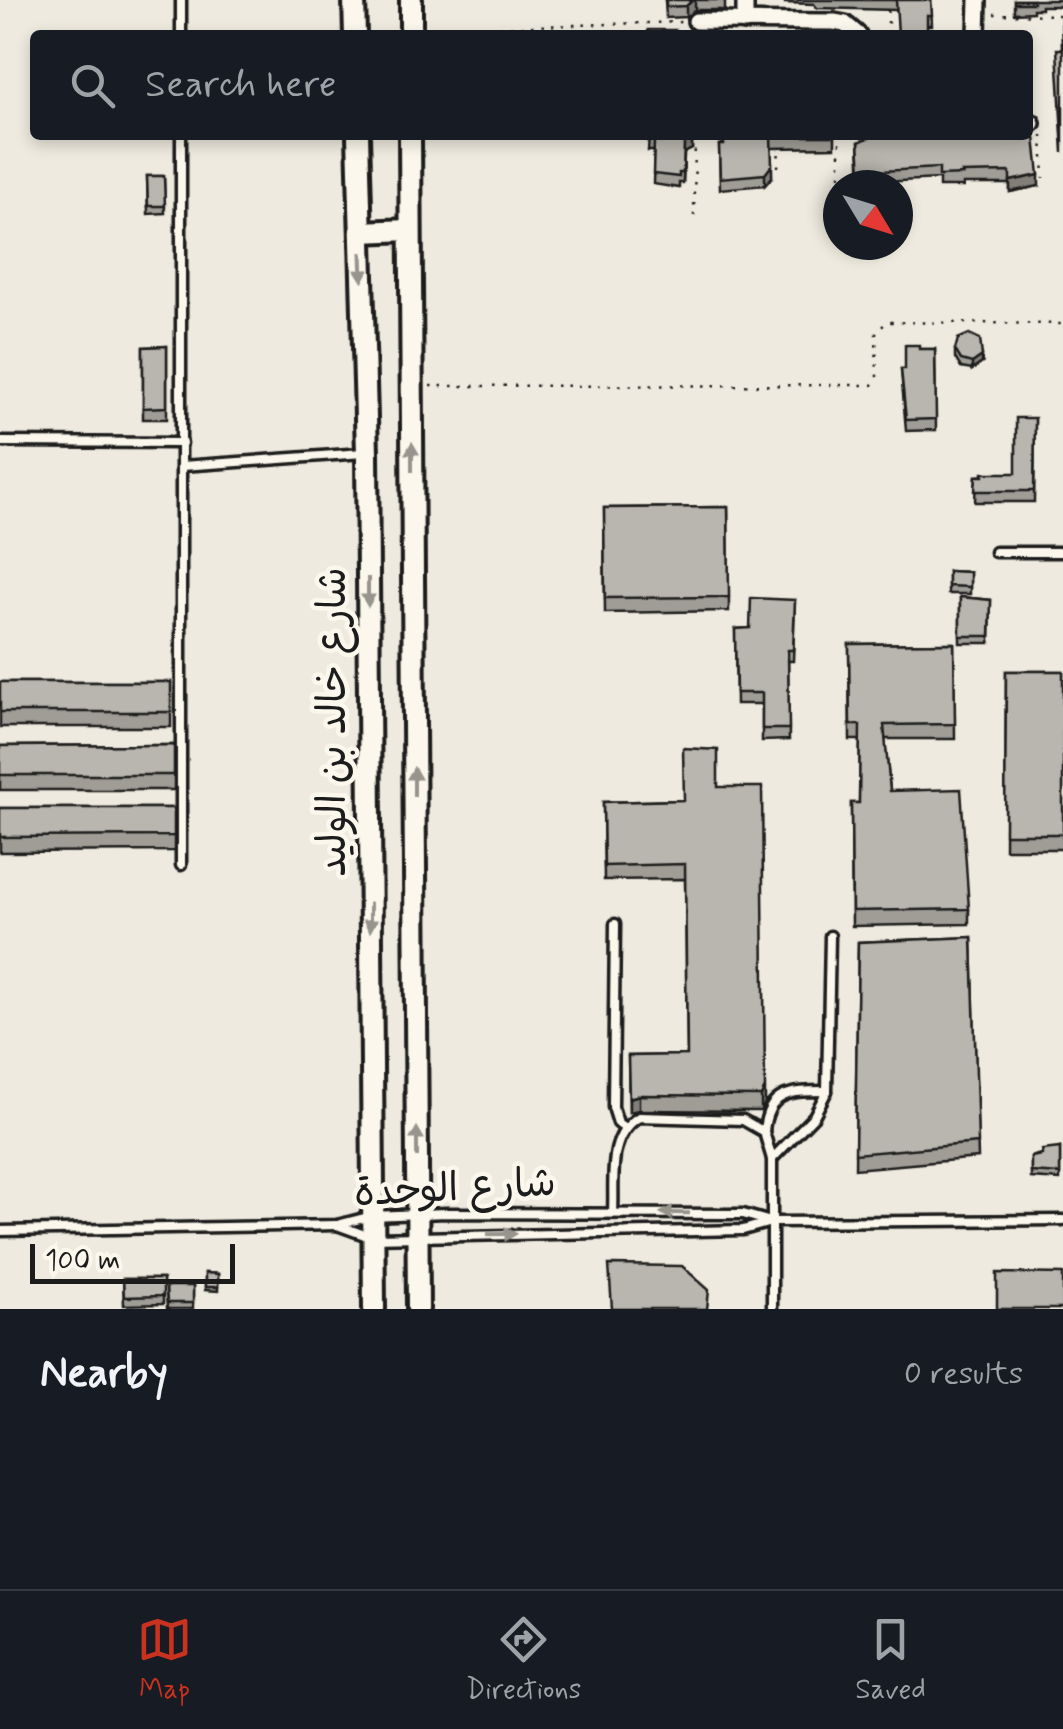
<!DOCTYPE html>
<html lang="en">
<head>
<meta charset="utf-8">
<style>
  :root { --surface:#171b24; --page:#242831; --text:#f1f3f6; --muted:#9ea1a6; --line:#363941; --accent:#c8321e }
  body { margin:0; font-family:Mynerve,"Playpen Sans Arabic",sans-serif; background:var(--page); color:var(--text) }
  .compass { position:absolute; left:823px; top:170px; width:90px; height:90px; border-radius:50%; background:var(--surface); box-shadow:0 5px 15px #0003; rotate:128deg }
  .scale { position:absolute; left:30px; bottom:25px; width:205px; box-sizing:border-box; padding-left:10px; border:5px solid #1c1c1c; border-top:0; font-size:28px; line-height:35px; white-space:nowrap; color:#1c1c1c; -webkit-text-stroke:8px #fbf7ec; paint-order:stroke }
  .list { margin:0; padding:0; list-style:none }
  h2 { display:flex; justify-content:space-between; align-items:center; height:130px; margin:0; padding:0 40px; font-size:42px }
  h2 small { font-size:32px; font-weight:400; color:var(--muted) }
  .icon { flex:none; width:55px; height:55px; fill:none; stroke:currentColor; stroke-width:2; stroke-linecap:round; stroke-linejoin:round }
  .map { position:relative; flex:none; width:1063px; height:1309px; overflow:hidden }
  .search { position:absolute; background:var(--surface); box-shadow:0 5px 15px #0003; left:30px; right:30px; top:30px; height:110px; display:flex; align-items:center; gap:25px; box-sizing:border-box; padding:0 35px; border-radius:10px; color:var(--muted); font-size:38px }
  .sheet { height:280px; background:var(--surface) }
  nav { display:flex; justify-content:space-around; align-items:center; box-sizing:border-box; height:140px; border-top:2px solid var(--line); background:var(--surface); font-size:28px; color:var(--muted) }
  nav a { display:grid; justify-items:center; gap:5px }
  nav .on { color:var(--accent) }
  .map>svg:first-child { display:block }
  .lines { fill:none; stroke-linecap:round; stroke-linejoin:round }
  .service-casing { stroke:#1c1c1c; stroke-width:15 }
  .minor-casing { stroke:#1c1c1c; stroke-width:22 }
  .secondary-casing { stroke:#1c1c1c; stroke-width:28 }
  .path { stroke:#1c1c1c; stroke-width:2.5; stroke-dasharray:2.5 8; stroke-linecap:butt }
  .service { stroke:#fbf7ec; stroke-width:8 }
  .minor { stroke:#fbf7ec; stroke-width:15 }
  .secondary { stroke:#fbf7ec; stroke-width:20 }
  .wall { fill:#9f9d96; stroke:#1c1c1c; stroke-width:2.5 }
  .shaded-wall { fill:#827f7a; stroke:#1c1c1c; stroke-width:2.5 }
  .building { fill:#b9b6af; stroke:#1c1c1c; stroke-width:2.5 }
  .oneway { fill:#97948e }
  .labels { text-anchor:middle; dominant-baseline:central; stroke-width:9; stroke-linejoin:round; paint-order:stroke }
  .street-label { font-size:40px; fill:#1c1c1c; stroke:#fbf7ec }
</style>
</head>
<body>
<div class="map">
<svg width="1063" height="1309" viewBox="0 0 1063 1309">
  <rect width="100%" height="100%" fill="#eeeadf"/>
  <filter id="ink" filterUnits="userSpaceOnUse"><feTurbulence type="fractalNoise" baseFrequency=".01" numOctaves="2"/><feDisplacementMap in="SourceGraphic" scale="20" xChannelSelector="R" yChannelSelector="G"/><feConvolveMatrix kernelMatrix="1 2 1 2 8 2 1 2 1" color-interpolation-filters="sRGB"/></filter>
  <g filter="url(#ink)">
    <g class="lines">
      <defs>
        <g id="service">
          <path d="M 181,0 L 181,35"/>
          <path d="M 0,442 L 182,443"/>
          <path d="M 182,466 L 363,453"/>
          <path d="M 995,552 L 1063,552"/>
          <path d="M 181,865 L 181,135"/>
          <path d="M 615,924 L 613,1107 L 618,1123 L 624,1128"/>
          <path d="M 764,1132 C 767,1090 793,1091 827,1091"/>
          <path d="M 772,1159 L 814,1116 L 827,1091 L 830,936"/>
          <path d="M 613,1212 C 615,1179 606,1137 639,1117 L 743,1120 L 764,1132 L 772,1159 L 772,1309"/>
          <path d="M 337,1225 L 373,1238 L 743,1230 L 771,1222 L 1063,1220"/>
          <path d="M 0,1231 L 337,1225 L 372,1216 L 446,1213 L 743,1214 L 771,1222"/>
        </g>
        <g id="minor">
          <path d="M 696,21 L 834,22 L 845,24 L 858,35"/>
          <path d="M 745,22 L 745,0"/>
          <path d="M 977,35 L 978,0"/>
          <path d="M 1028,123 L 1032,123"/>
        </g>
        <g id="secondary">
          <path d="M 354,0 L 355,35"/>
          <path d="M 411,0 L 411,35"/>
          <path d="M 358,135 L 367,453 L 374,1309"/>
          <path d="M 410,135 L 418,1309"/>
          <path d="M 361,232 L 409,230"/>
        </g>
      </defs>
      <use href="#service" class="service-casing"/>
      <use href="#minor" class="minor-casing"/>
      <use href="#secondary" class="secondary-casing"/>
      <g class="path">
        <path d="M 888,0 L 888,29"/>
        <path d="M 994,14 L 1063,15"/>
        <path d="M 426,29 L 683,22"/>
        <path d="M 1042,135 L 1044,178"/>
        <path d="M 778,167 L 779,146"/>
        <path d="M 840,176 L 840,135"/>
        <path d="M 694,216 L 695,135"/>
        <path d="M 430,386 L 872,385 L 877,378 L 876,334 L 886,322 L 1063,324"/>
      </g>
      <use href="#service" class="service"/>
      <use href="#minor" class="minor"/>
      <use href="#secondary" class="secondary"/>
    </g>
    <g class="wall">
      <path d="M 665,0 L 725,0 L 725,10 L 695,10 L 686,17 L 666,18 Z"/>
      <path d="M 785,0 L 931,0 L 932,25 L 927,25 L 896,10 L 817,8 L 814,4 L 785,3 Z"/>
      <path d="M 1014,0 L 1062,0 L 1062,6 L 1041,6 L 1041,9 L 1033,9 L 1033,12 L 1014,13 Z"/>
      <path d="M 649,135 L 692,135 L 692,149 L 684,153 L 683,183 L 679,183 L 679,188 L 653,184 L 654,151 L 648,151 Z"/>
      <path d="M 835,135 L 835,147 L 771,148 L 772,177 L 765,185 L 720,189 L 719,145 L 748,136 Z"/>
      <path d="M 870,137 L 996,139 L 1039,186 L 1010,192 L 1010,184 L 963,184 L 963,187 L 939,187 L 939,179 L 861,183 L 859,142 Z"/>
      <path d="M 147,176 L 164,176 L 165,213 L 148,214 Z"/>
      <path d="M 167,346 L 167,419 L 143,419 L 143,347 Z"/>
      <path d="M 919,349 L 935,349 L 936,430 L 906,431 L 901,369 L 905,369 Z"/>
      <path d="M 955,350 L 982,363 L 972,370 L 961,368 L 955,358 Z"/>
      <path d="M 1035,418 L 1034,502 L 975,502 L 976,476 L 1016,473 Z"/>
      <path d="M 728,507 L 729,611 L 605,613 L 604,508 Z"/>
      <path d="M 948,571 L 970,572 L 970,594 L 948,594 Z"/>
      <path d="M 960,597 L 991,600 L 990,643 L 960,643 Z"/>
      <path d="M 795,600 L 793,661 L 788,661 L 789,740 L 762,741 L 762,704 L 736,704 L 735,629 L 750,628 Z"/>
      <path d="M 954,643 L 955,739 L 885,739 L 890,791 L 969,909 L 969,924 L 852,926 L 851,803 L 859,803 L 860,740 L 850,740 L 849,644 Z"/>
      <path d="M 1006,671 L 1063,671 L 1063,849 L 1005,849 Z"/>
      <rect x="0" y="682" width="171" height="45"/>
      <path d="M 174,745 L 174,790 L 0,790 L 0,746 Z"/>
      <path d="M 718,787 L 765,1103 L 761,1111 L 639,1110 L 629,1112 L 628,1056 L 687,1055 L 685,879 L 604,880 L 603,802 L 684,800 Z"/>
      <path d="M 0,808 L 174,808 L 174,851 L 0,852 Z"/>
      <path d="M 972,937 L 978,1158 L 855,1169 L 858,942 Z"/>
      <path d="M 1060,1148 L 1060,1180 L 1031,1178 L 1031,1157 Z"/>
      <path d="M 205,1273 L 218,1274 L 218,1291 L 205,1290 Z"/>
      <path d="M 123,1279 L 163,1279 L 163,1304 L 124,1305 Z"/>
      <path d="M 166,1286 L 193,1286 L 193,1309 L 167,1309 Z"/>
    </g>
    <g class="shaded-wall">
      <path d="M 693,0 L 695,0 L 695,10 L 686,17 L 686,6 Z"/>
      <path d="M 692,139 L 692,149 L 684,153 L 683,183 L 684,143 Z"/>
      <path d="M 772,165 L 772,177 L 765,185 L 765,174 Z"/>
      <path d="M 1039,175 L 1039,186 L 1010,192 L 1010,181 Z"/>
      <path d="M 982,356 L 982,363 L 972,370 L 972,363 Z"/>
      <path d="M 765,1088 L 765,1103 L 761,1111 L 761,1096 Z"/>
      <path d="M 639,1095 L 639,1110 L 629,1112 L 629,1098 Z"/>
    </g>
    <g class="building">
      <path d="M 666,0 L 693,0 L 686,6 L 666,7 Z"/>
      <path d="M 896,0 L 931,0 L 932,15 L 927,15 L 927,35 L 898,35 Z"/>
      <rect x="1014" y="0" width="19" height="3"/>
      <path d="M 1061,16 L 1063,16 L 1063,153 L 1057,49 L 1062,49 Z"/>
      <path d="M 648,30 L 675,30 L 675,35 L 649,35 Z"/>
      <path d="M 649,135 L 692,135 L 692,139 L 684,143 L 683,173 L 679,173 L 679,177 L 653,174 L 654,141 L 648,141 Z"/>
      <path d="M 748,135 L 835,135 L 835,136 L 771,136 L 772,165 L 765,174 L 720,178 L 719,145 L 724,145 L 724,139 L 748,136 Z"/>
      <path d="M 870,135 L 996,135 L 996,139 L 1035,137 L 1039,175 L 1010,181 L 1010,172 L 962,173 L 963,175 L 939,176 L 939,168 L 861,172 L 859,142 L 870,137 Z"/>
      <path d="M 147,176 L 164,176 L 165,206 L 148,206 Z"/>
      <path d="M 969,334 L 980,339 L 982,356 L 972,363 L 961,360 L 955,350 L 958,339 Z"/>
      <path d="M 905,345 L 919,345 L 919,349 L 935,349 L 936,419 L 906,420 L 901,369 L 905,369 Z"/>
      <path d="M 167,346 L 167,407 L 143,408 L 143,347 Z"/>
      <path d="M 1016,418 L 1035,418 L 1034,491 L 975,491 L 976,476 L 983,476 L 983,473 L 1016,473 Z"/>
      <path d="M 728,507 L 729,597 L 605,598 L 604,508 Z"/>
      <path d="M 948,571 L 970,572 L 970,587 L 948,586 Z"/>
      <path d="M 960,597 L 991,600 L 990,636 L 960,636 Z"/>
      <path d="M 751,598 L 795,600 L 793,650 L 788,650 L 789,729 L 762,729 L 762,693 L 736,693 L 735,629 L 750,628 Z"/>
      <path d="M 954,643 L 955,724 L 884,725 L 890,791 L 961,789 L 969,909 L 852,911 L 851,803 L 859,803 L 860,725 L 850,725 L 849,644 Z"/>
      <path d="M 1006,671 L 1063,671 L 1063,834 L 1005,834 Z"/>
      <rect x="0" y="682" width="171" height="30"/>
      <path d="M 174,745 L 174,775 L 0,775 L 0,746 Z"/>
      <path d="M 683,748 L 718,750 L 718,787 L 762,787 L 765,1088 L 761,1096 L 639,1095 L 629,1098 L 628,1056 L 687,1055 L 685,864 L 604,866 L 603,802 L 684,800 Z"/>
      <path d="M 0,808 L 174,808 L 174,836 L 0,837 Z"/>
      <path d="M 972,937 L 978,1143 L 855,1154 L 858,942 Z"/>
      <path d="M 1060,1148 L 1060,1174 L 1031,1172 L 1031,1157 L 1042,1155 L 1042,1150 Z"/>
      <path d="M 609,1265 L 682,1266 L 709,1290 L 707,1309 L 612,1309 Z"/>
      <path d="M 205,1273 L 218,1274 L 218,1287 L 205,1287 Z"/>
      <path d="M 997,1273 L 1063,1274 L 1063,1309 L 997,1309 Z"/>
      <path d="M 123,1279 L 163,1279 L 163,1296 L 124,1297 Z"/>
      <path d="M 166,1286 L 193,1286 L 193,1303 L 167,1303 Z"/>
    </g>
    <defs><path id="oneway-solid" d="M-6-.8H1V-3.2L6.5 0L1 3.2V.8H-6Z" transform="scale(2.5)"/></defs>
    <g class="oneway">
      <use href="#oneway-solid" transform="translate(362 267) rotate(88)"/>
      <use href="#oneway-solid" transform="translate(412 457) rotate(-90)"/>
      <use href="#oneway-solid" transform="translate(368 592) rotate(90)"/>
      <use href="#oneway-solid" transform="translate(414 782) rotate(-90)"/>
      <use href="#oneway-solid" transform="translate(370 917) rotate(90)"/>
      <use href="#oneway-solid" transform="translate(417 1142) rotate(-90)"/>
      <use href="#oneway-solid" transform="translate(675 1213) rotate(-179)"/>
      <use href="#oneway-solid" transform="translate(502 1234) rotate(-1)"/>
    </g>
  </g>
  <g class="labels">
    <g class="street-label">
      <text transform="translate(334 722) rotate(-90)">شارع خالد بن الوليد</text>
      <text transform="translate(455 1189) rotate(-3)">شارع الوحدة</text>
    </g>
  </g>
</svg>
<svg class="compass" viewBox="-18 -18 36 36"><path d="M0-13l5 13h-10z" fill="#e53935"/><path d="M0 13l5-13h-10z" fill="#9ea1a6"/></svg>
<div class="scale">100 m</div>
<div class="search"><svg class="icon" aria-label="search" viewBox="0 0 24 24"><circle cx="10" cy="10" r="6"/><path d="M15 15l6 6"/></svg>Search here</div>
</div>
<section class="sheet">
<h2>Nearby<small>0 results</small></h2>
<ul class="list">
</ul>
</section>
<nav>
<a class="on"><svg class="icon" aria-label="map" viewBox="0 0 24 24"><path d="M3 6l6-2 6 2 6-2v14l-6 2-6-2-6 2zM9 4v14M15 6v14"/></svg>Map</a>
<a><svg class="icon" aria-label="directions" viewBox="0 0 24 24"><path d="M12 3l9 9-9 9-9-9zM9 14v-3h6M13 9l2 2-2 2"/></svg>Directions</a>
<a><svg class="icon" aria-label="saved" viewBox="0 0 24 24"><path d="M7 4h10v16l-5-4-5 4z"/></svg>Saved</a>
</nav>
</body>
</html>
